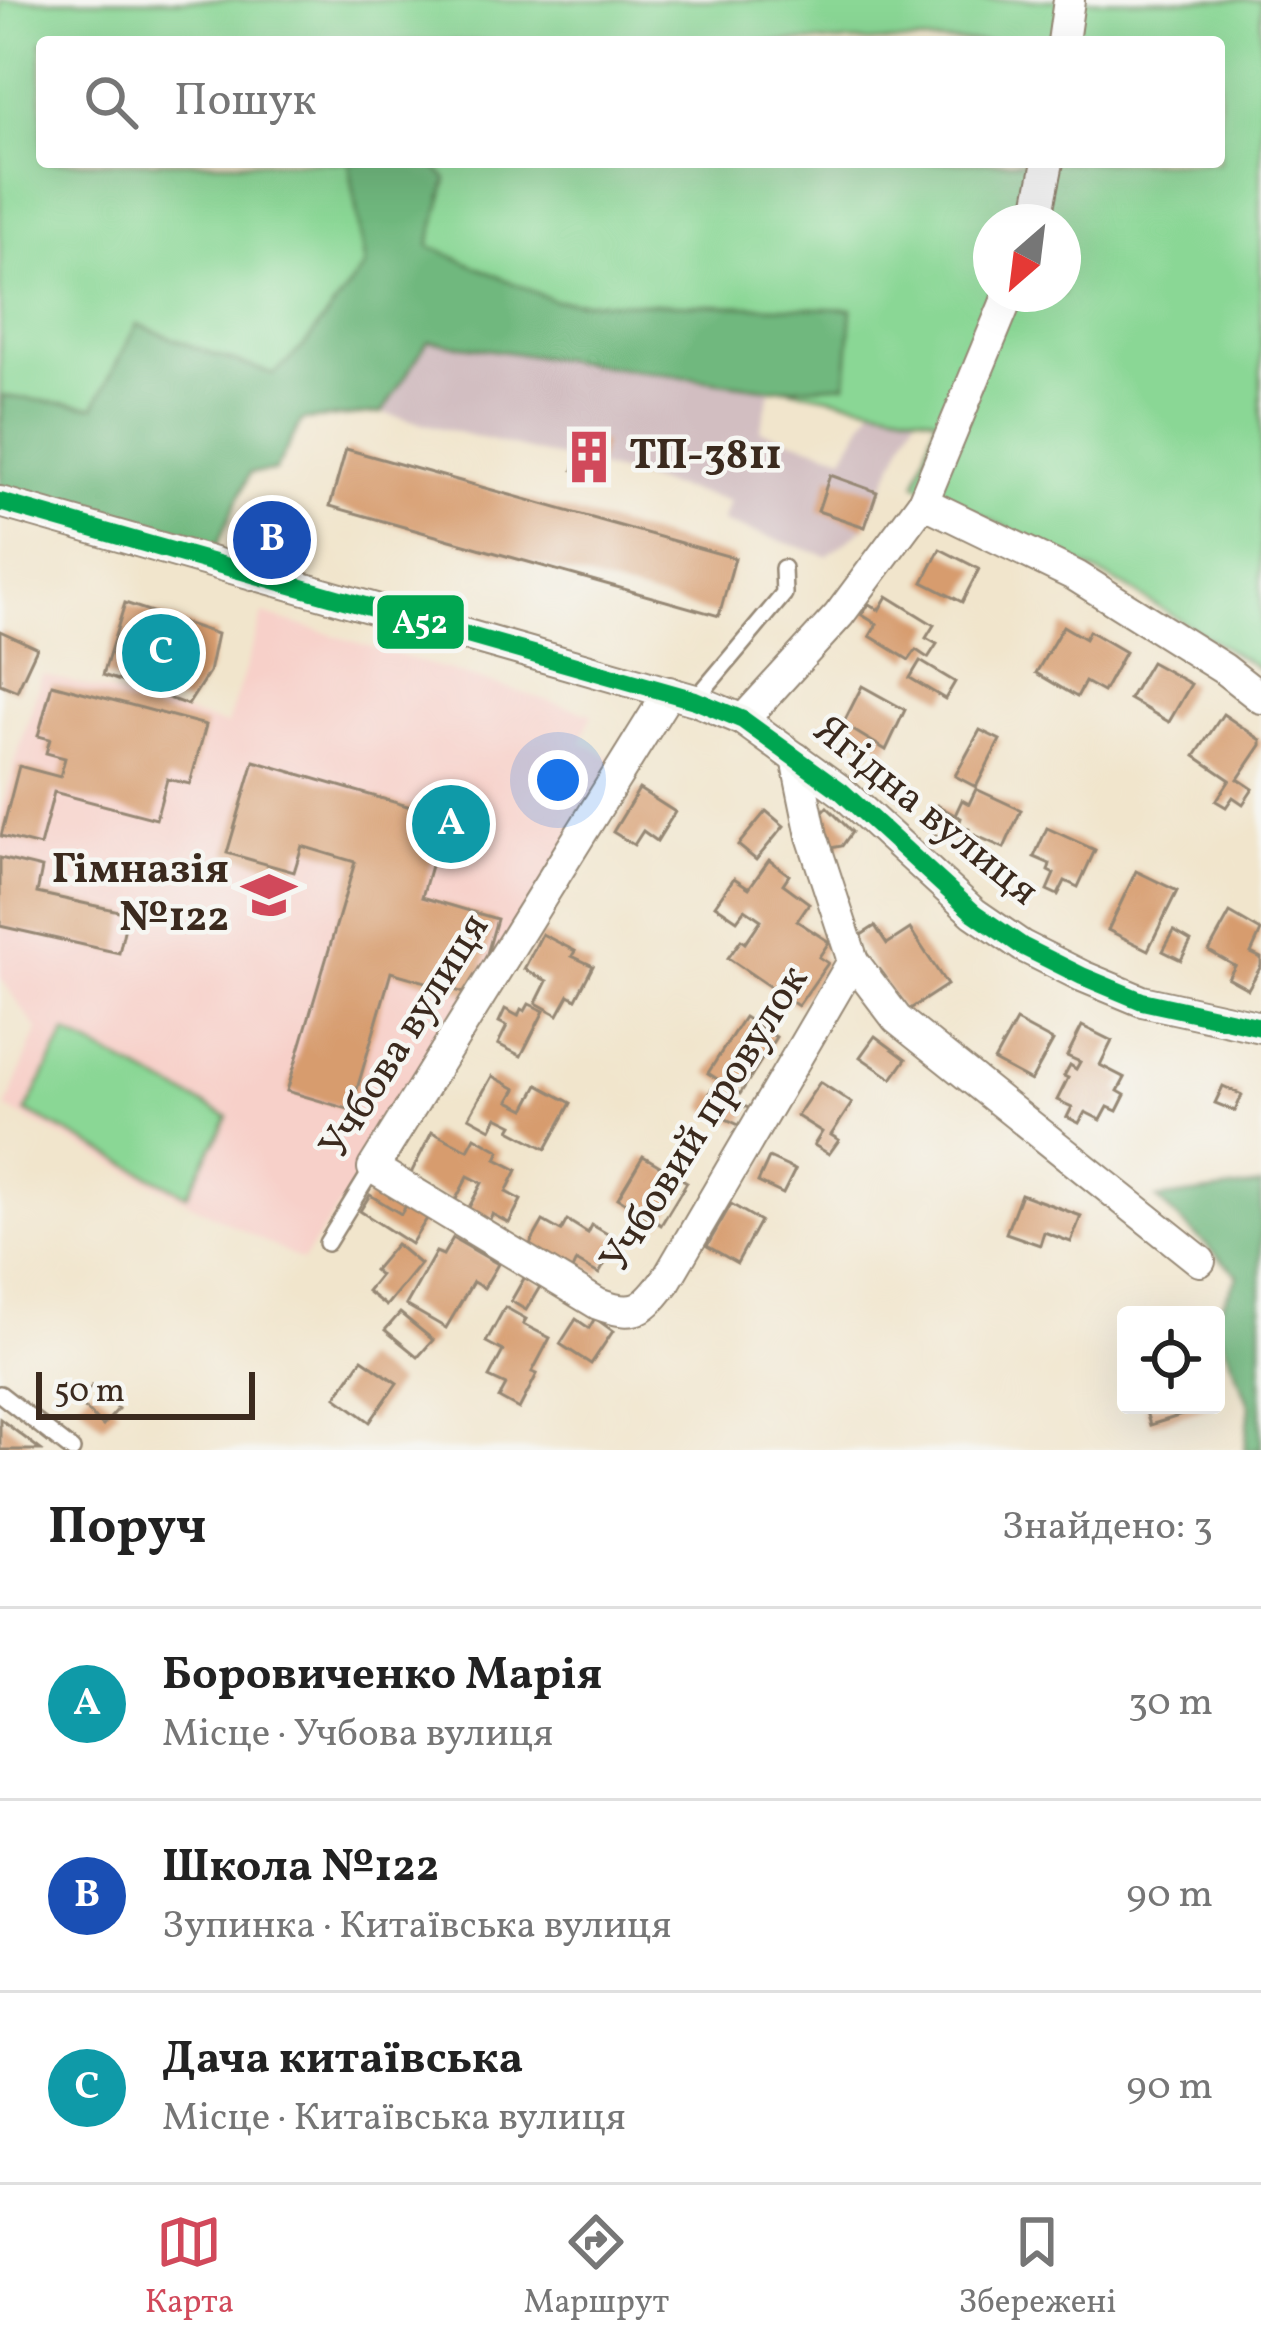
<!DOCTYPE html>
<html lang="uk">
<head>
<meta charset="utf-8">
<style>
  :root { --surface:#fff; --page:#f2f2f2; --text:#222; --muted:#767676; --line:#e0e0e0; --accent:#d1495b }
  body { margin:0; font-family:Vollkorn,serif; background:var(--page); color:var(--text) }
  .controls { position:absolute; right:36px; bottom:36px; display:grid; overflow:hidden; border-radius:12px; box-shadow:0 12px 48px #0002 }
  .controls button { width:108px; height:108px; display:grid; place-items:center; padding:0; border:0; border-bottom:3px solid var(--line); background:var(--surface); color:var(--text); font:60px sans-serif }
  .compass { position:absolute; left:973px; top:204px; width:108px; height:108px; border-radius:50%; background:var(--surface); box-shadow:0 12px 48px #0002; rotate:208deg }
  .scale { position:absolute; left:36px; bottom:30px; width:219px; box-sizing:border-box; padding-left:12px; border:6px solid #3b2a1e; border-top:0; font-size:33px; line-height:42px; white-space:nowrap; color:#3b2a1e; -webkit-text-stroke:9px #f6f6f2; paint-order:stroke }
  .you { position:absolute; left:558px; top:780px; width:42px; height:42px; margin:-30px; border:9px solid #fff; border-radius:50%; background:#1a73e8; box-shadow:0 0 0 18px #1a73e833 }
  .badge { display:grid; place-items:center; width:78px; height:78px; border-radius:50%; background:var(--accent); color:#fff; font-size:39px; font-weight:700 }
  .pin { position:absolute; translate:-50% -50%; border:6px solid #fff; box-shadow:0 3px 12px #0006 }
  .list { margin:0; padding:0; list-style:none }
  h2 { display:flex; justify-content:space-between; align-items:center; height:156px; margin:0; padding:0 48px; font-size:51px }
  h2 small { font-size:39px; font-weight:400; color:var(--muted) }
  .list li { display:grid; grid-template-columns:78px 1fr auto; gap:36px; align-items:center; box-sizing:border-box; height:192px; padding:0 48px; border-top:3px solid var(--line) }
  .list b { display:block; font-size:45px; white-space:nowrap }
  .list p { margin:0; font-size:39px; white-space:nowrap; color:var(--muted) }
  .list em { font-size:39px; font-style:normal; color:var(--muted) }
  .icon { flex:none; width:66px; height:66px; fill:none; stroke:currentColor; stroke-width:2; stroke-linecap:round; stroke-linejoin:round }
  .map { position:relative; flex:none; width:1261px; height:1450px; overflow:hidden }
  .search { position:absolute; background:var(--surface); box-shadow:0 12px 48px #0002; left:36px; right:36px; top:36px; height:132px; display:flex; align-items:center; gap:30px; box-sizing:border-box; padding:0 42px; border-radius:12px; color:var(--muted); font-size:45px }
  .sheet { height:732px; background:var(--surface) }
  nav { display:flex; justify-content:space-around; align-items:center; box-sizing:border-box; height:168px; border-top:3px solid var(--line); background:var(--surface); font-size:33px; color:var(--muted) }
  nav a { display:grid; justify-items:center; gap:6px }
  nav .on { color:var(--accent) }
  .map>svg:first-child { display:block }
  .built { fill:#f7d0c9 }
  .industrial { fill:#d2bec1 }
  .green { fill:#8ad795; stroke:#62805a; stroke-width:3; fill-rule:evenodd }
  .forest { fill:#6fb87e; stroke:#55714e; stroke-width:3 }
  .building { fill:#d79c6e }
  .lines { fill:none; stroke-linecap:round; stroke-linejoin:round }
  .lane-casing { stroke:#968875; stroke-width:20 }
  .street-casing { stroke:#968875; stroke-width:34 }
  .lane { stroke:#fff; stroke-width:15 }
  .street { stroke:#fff; stroke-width:30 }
  .bus-1-casing { stroke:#f6f6f2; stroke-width:27 }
  .bus-1 { stroke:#00a651; stroke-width:18 }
  .labels { text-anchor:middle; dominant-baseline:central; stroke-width:9; stroke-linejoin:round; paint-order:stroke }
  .poi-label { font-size:42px; font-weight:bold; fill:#3b2a1e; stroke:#f6f6f2; text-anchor:start }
  .street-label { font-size:42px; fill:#3b2a1e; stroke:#f6f6f2 }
  .line-badge { stroke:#f6f6f2; stroke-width:4.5 }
  .badge-label { font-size:33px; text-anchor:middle; font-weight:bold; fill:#fff }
</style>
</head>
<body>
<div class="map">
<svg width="1261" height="1450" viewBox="0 0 1261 1450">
  <rect width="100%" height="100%" fill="#f6f6f2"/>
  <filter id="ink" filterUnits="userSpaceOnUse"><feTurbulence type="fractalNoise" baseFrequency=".00833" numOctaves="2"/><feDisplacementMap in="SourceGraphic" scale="24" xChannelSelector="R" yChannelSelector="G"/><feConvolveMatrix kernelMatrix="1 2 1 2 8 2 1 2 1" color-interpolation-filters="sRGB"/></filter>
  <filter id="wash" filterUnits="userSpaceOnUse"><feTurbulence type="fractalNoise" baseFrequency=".004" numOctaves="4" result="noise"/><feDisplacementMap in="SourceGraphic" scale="48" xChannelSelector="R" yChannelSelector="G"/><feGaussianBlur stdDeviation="2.7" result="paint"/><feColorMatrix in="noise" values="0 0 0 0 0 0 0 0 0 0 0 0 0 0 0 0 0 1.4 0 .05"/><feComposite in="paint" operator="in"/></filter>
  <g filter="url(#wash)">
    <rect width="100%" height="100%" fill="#f1e5cc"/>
    <path class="built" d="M 263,614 L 592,714 L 581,742 L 619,763 L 373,1157 L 302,1261 L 6,1108 L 37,1030 L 0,977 L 0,813 L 42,674 L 227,725 Z"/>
    <path class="industrial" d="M 931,306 L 959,319 L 865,527 L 827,556 L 722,522 L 729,501 L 382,413 L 428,340 L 771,389 L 760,430 L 844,456 Z"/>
    <g class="green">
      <path d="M 0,0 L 1261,0 L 1261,670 L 1126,587 L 916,483 L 937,418 L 413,315 L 213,466 L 0,484 ZM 42,42 L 1219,42 L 1219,162 L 42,162 ZM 991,222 L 1063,222 L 1063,294 L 991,294 Z"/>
      <path d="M 66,1033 L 228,1117 L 187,1195 L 26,1111 Z"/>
    </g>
    <g class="forest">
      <path d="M 349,162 L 429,162 L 447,179 L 429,246 L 555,301 L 852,309 L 846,384 L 771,389 L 428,341 L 382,413 L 302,420 L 275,471 L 250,473 L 210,561 L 0,502 L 2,396 L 94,407 L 137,324 L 212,354 L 274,374 L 303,347 L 365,266 Z"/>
      <path d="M 1261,1185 L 1261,1450 L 1245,1450 L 1250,1406 L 1216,1324 L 1216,1315 L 1211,1313 L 1220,1308 L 1238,1275 L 1157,1199 Z"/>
    </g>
    <g id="blocks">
      <g class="building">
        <path d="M 582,437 L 604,443 L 595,476 L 573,470 Z"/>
        <path d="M 346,449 L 735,558 L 719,616 L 330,506 Z"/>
        <path d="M 830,475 L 877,492 L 865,527 L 818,511 Z"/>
        <path d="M 940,549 L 979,569 L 962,602 L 923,582 Z"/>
        <path d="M 887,596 L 934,625 L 926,638 L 937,644 L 928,658 L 916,650 L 909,660 L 870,636 L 877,624 L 862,615 L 869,604 L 879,610 Z"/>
        <path d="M 125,603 L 217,634 L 209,672 L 188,705 L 103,675 Z"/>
        <path d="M 1063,626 L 1085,639 L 1089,631 L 1125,652 L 1103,692 L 1085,682 L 1077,697 L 1036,673 Z"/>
        <path d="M 0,631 L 37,648 L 17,691 L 0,684 Z"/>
        <path d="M 920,661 L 955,682 L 945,699 L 910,678 Z"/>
        <path d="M 1151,662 L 1191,684 L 1169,722 L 1129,699 Z"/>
        <path d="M 52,684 L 206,725 L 190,784 L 167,779 L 156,819 L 54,792 L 40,846 L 1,836 L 19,766 L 60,777 L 65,758 L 46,753 L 50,739 L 38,736 Z"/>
        <path d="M 862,686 L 905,710 L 886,750 L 843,724 Z"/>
        <path d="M 1223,714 L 1261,740 L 1261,745 L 1238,779 L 1253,789 L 1243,804 L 1233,797 L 1226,807 L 1216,801 L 1230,780 L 1195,756 Z"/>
        <path d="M 980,730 L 1000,740 L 976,787 L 955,776 Z"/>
        <path d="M 254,761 L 445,817 L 422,897 L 497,919 L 475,996 L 391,972 L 351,1110 L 287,1091 L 355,862 L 302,846 L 294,872 L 227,853 Z"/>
        <path d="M 639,789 L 675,812 L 657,841 L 643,831 L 634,845 L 613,832 Z"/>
        <path d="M 976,789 L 1021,810 L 1004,848 L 968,832 L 969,829 L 959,824 L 961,818 L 955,815 L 962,800 L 969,804 Z"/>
        <path d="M 937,805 L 953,814 L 940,837 L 924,829 Z"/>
        <path d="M 827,807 L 852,832 L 842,846 L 825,849 L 812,823 Z"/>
        <path d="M 766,811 L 784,826 L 756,860 L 738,845 Z"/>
        <path d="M 1047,828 L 1095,850 L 1078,887 L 1065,881 L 1058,895 L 1047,890 L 1054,874 L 1048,871 L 1050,864 L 1034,857 Z"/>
        <path d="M 0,858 L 42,868 L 37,893 L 128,913 L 119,953 L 0,926 Z"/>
        <path d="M 769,860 L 789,875 L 783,884 L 809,903 L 797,921 L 829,942 L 819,957 L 828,963 L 798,1006 L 728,958 L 741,940 L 745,943 L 761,920 L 745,909 L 737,920 L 715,905 L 734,878 L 749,888 Z"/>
        <path d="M 1136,871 L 1177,891 L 1148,950 L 1108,930 Z"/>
        <path d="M 1230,913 L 1261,931 L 1251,953 L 1261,958 L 1261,966 L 1248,989 L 1228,978 L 1235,966 L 1209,951 Z"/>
        <path d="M 875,926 L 887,944 L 910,929 L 947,985 L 904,1013 L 855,939 Z"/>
        <path d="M 1174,931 L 1191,941 L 1181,960 L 1163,951 Z"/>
        <path d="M 542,934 L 575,951 L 572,956 L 593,966 L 576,999 L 569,995 L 558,1015 L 536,1003 L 547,981 L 524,969 Z"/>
        <path d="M 529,1004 L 544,1011 L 521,1056 L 498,1044 L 507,1026 L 499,1022 L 505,1009 L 518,1016 L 521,1009 L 525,1011 Z"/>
        <path d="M 744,1017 L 776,1037 L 740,1094 L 708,1073 Z"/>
        <path d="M 1016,1021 L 1053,1041 L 1031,1081 L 994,1061 Z"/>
        <path d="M 1082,1026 L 1112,1041 L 1100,1065 L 1125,1078 L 1118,1091 L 1125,1095 L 1117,1111 L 1108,1107 L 1101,1120 L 1085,1112 L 1079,1123 L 1067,1117 L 1072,1107 L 1057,1100 L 1068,1078 L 1064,1076 L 1070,1065 L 1076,1069 L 1080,1062 L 1067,1056 Z"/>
        <path d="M 875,1036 L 906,1059 L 892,1079 L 860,1057 Z"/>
        <path d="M 492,1076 L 516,1089 L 509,1101 L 525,1109 L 538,1085 L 571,1103 L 546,1149 L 510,1130 L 513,1125 L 497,1117 L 491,1129 L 469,1117 Z"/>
        <path d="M 820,1082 L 852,1103 L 831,1135 L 839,1140 L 829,1154 L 814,1145 L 822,1132 L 797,1116 Z"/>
        <path d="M 1223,1086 L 1242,1095 L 1235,1111 L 1215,1103 Z"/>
        <path d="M 711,1090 L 750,1109 L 741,1126 L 703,1108 Z"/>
        <path d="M 432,1132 L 468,1150 L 475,1137 L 500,1151 L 496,1159 L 517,1170 L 506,1192 L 521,1200 L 509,1223 L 492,1214 L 489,1222 L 467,1211 L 482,1183 L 468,1176 L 455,1201 L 409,1177 Z"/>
        <path d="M 643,1156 L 687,1182 L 661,1225 L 618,1198 Z"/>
        <path d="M 769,1158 L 795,1170 L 783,1194 L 758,1182 Z"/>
        <path d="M 1021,1194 L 1081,1216 L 1071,1242 L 1044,1232 L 1040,1245 L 1006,1233 Z"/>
        <path d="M 370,1195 L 401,1214 L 407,1204 L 428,1217 L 411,1244 L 360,1211 Z"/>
        <path d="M 731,1204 L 760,1221 L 737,1263 L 707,1246 Z"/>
        <path d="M 567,1220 L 588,1233 L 592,1225 L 618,1240 L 599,1274 L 576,1261 L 572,1270 L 529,1246 L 543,1221 L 561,1231 Z"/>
        <path d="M 453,1238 L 498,1264 L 484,1288 L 473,1282 L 446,1328 L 406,1305 L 436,1252 L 443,1255 Z"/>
        <path d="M 396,1244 L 420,1264 L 386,1306 L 367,1291 L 380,1275 L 374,1270 Z"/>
        <path d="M 526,1275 L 541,1285 L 526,1310 L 511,1301 Z"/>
        <path d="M 505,1307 L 526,1319 L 523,1324 L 550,1338 L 532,1372 L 537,1374 L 519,1409 L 499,1398 L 506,1385 L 489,1377 L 503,1351 L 486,1342 Z"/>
        <path d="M 400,1313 L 433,1340 L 418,1357 L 385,1330 Z"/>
        <path d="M 595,1318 L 613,1331 L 591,1364 L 560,1344 L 576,1319 L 589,1328 Z"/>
        <path d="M 362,1359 L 397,1383 L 370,1422 L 336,1397 Z"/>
        <path d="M 92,1386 L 118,1409 L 103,1426 L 78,1402 Z"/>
        <path d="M 1144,1405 L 1211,1405 L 1211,1406 L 1150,1425 Z"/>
        <path d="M 0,1419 L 41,1450 L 0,1450 Z"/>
      </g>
    </g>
  </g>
  <g filter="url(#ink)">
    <use href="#blocks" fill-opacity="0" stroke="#968875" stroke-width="3"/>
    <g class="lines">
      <defs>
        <g id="lane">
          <path d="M 695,700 L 784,594 L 783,568"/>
          <path d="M 327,1243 L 373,1168"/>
          <path d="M 0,1394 L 72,1450"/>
        </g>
        <g id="street">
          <path d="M 1063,42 L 1069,0"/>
          <path d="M 1036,222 L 1048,162"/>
          <path d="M 0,502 L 695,700 L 743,720 L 841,791 L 974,913 L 1022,946 L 1082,976 L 1142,1001 L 1261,1027"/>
          <path d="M 923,502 L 1076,576 L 1224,669 L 1261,698"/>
          <path d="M 669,692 L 373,1168 L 598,1304 C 636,1318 644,1310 667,1279 L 853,961"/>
          <path d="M 743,720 L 839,615 L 923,502 L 1009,294"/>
          <path d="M 796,758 L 812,836 L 853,961 L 897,1019 L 1200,1261"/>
        </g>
      </defs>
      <use href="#lane" class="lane-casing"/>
      <use href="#street" class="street-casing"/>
      <use href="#lane" class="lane"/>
      <use href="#street" class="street"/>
      <defs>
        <path id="bus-1" d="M 0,502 L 695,700 L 743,720 L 841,791 L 974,913 L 1022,946 L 1082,976 L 1142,1001 L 1261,1027"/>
      </defs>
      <use href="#bus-1" class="bus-1-casing"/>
      <use href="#bus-1" class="bus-1"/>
    </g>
  </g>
  <defs>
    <symbol id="building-bare" viewBox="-9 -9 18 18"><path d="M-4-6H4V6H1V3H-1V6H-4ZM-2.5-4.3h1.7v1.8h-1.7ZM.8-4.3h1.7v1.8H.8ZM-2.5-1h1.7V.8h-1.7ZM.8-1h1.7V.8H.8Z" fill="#d1495b" stroke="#f6f6f2" stroke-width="2.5" paint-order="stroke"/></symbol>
    <symbol id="school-bare" viewBox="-9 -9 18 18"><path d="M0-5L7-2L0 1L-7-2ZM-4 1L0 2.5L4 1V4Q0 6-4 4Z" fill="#d1495b" stroke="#f6f6f2" stroke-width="2.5" paint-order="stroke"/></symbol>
  </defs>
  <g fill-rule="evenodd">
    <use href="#building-bare" x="551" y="419" width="76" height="76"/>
    <use href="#school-bare" x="231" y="857" width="76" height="76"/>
  </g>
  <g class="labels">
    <g class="poi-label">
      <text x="629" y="457">ТП-3811</text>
      <text x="229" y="871" text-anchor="end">Гімназія<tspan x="229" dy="48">№122</tspan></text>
    </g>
    <g class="street-label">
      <text transform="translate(925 812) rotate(39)">Ягідна вулиця</text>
      <text transform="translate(406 1037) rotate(-58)">Учбова вулиця</text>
      <text transform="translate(706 1120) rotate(-58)">Учбовий провулок</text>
    </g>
  </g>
  <rect class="line-badge" x="375" y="593" width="91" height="58" rx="12" fill="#00a651"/>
  <g class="badge-label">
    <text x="420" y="633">А52</text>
  </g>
</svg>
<div class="controls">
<button><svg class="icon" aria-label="locate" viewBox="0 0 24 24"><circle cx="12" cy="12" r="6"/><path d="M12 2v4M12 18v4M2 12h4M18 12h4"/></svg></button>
</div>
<svg class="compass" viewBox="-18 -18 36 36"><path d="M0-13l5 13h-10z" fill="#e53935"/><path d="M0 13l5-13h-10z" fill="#767676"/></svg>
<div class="scale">50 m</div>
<div class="you"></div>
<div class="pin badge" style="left:451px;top:824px;background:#0f9aa8">A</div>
<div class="pin badge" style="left:272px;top:540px;background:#1a4fb4">B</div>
<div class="pin badge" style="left:161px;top:653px;background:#0f9aa8">C</div>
<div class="search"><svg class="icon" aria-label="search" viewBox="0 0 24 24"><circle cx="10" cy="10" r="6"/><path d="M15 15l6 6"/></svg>Пошук</div>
</div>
<section class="sheet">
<h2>Поруч<small>Знайдено: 3</small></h2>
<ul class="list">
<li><span class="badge" style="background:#0f9aa8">A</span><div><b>Боровиченко Марія</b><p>Місце · Учбова вулиця</p></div><em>30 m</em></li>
<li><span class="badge" style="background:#1a4fb4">B</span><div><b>Школа №122</b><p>Зупинка · Китаївська вулиця</p></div><em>90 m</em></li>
<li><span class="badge" style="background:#0f9aa8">C</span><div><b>Дача китаївська</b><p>Місце · Китаївська вулиця</p></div><em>90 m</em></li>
</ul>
</section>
<nav>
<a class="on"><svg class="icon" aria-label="map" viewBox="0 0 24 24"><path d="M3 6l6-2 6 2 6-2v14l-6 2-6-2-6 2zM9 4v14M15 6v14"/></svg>Карта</a>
<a><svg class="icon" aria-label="directions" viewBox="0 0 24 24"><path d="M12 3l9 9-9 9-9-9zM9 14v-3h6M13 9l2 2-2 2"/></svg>Маршрут</a>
<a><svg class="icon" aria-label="saved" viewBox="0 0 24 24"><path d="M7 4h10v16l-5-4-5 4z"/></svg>Збережені</a>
</nav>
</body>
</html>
